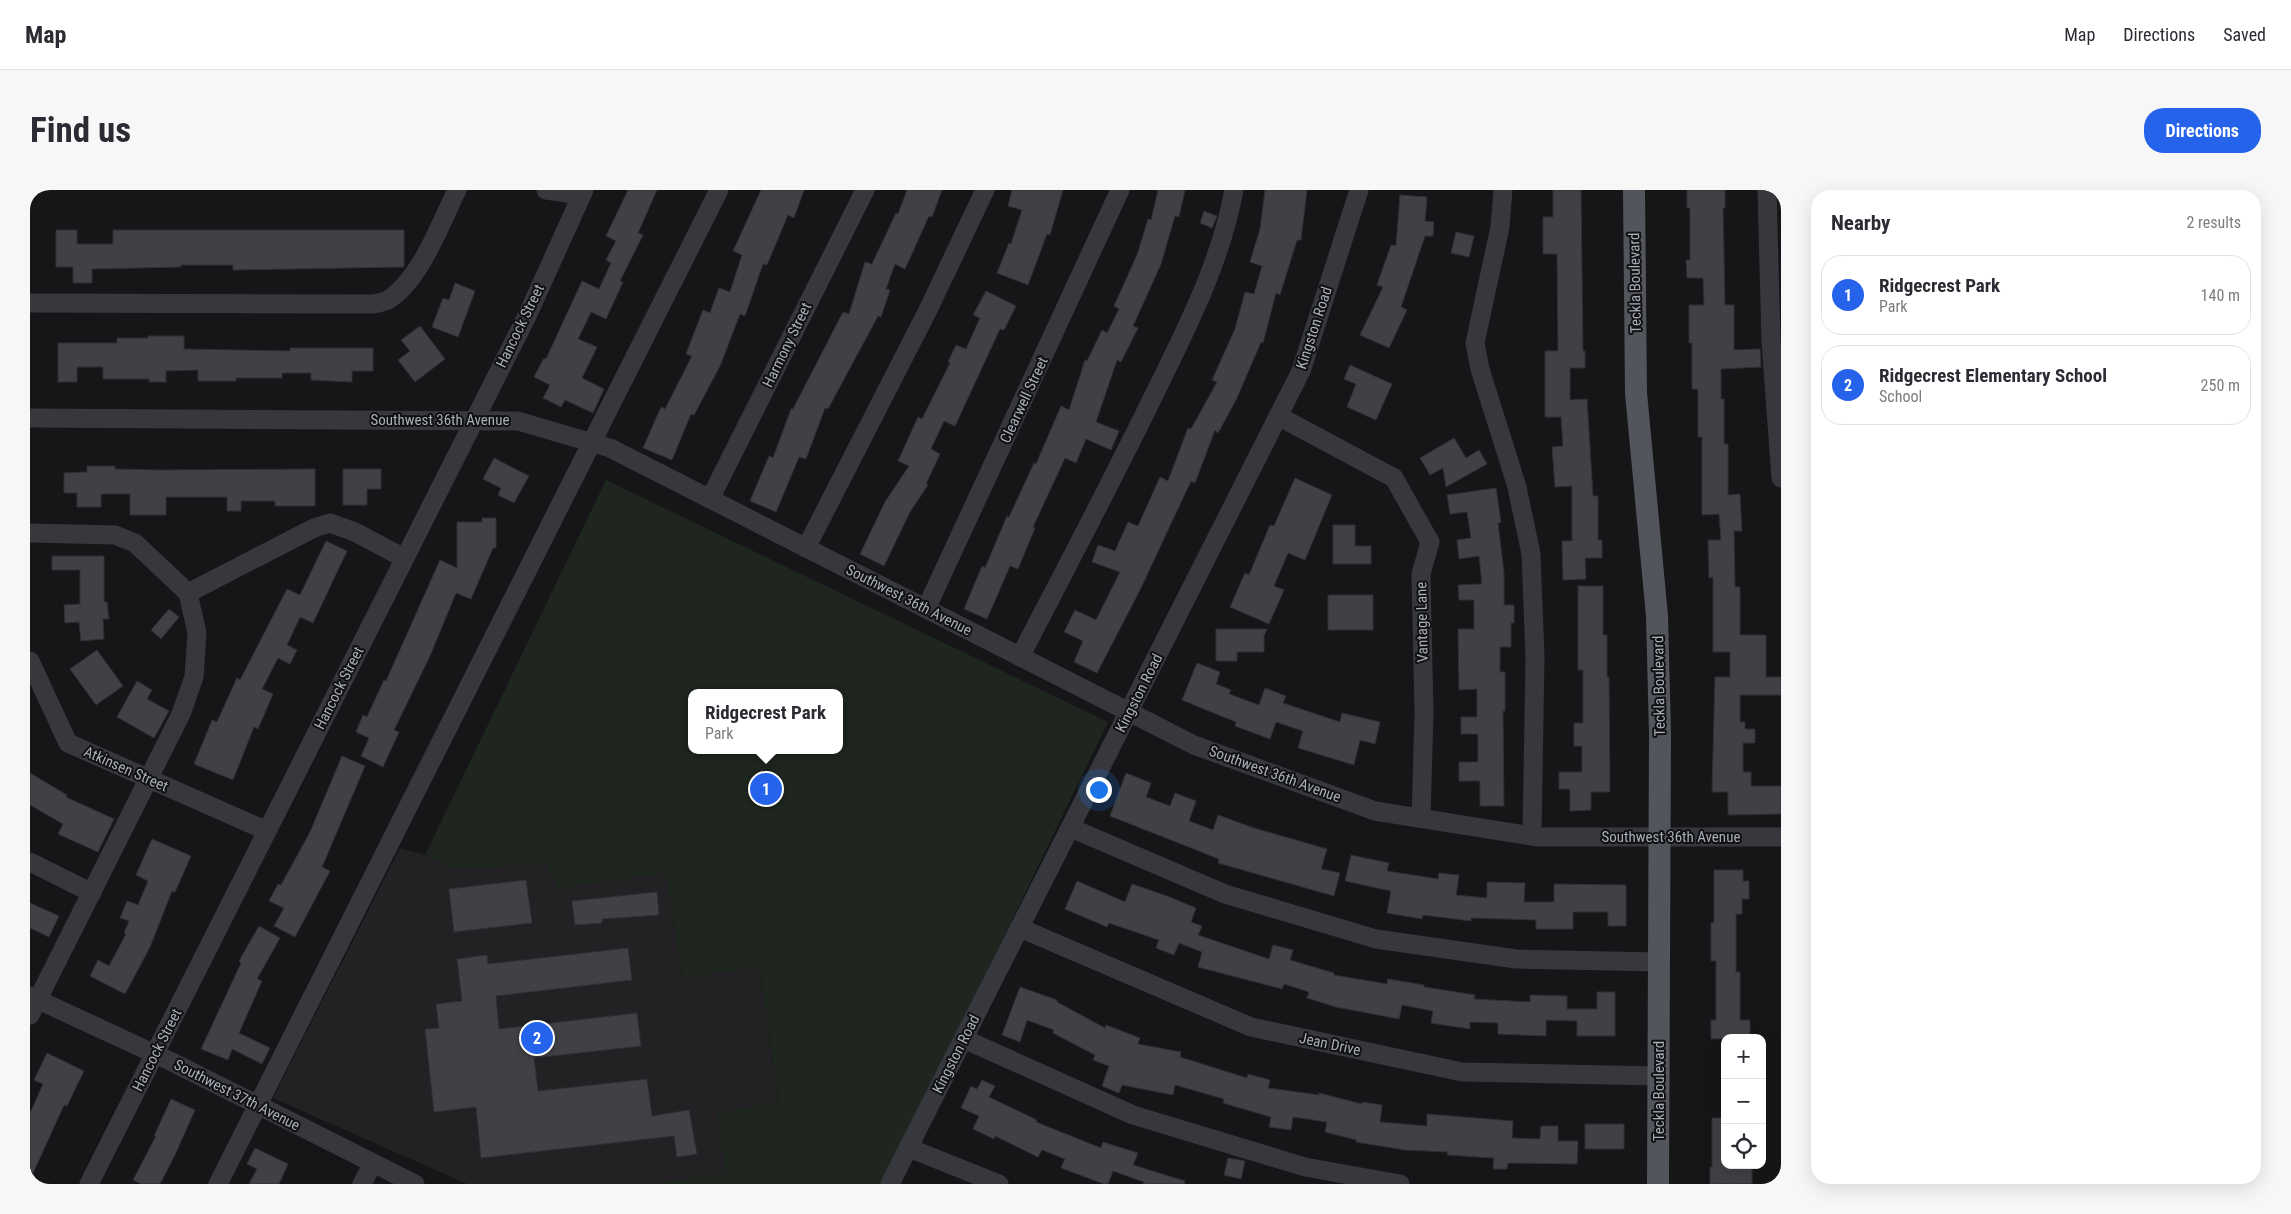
<!DOCTYPE html>
<html lang="en">
<head>
<meta charset="utf-8">
<style>
  :root { --surface:#fff; --page:#f7f7f7; --text:#2b2b33; --muted:#7c7c81; --line:#e1e1e2; --accent:#2563eb }
  body { margin:0; font-family:"Roboto Condensed",sans-serif; background:var(--page); color:var(--text) }
  .controls { position:absolute; right:15px; bottom:15px; display:grid; overflow:hidden; border-radius:10px; box-shadow:0 5px 20px #0002 }
  .controls button { width:45px; height:45px; display:grid; place-items:center; padding:0; border:0; border-bottom:1px solid var(--line); background:var(--surface); color:var(--text); font:25px sans-serif }
  .you { position:absolute; left:1068px; top:599px; width:18px; height:18px; margin:-12px; border:4px solid #fff; border-radius:50%; background:#1a73e8; box-shadow:0 0 0 8px #1a73e833 }
  .badge { display:grid; place-items:center; width:32px; height:32px; border-radius:50%; background:var(--accent); color:#fff; font-size:16px; font-weight:700 }
  .pin { position:absolute; translate:-50% -50%; border:2px solid #fff; box-shadow:0 1px 5px #0006 }
  .popup { position:absolute; left:658px; top:499px; width:155px; height:65px; box-sizing:border-box; display:grid; place-content:center; border-radius:10px; background:var(--surface); filter:drop-shadow(0 1px 4px #0005); font-size:16px; white-space:nowrap; color:var(--muted) }
  .popup b { font-size:19px; color:var(--text) }
  .popup::after { content:''; position:absolute; left:50%; top:100%; margin-left:-10px; border:10px solid transparent; border-top-color:var(--surface) }
  .list { margin:0; padding:0; list-style:none }
  h2 { display:flex; justify-content:space-between; align-items:center; height:65px; margin:0; padding:0 20px; font-size:21px }
  h2 small { font-size:16px; font-weight:400; color:var(--muted) }
  .list li { display:grid; grid-template-columns:32px 1fr auto; gap:15px; align-items:center; box-sizing:border-box; height:80px; margin:0 10px 10px; padding:0 10px; border:1px solid var(--line); border-radius:20px }
  .list b { display:block; font-size:19px; white-space:nowrap }
  .list p { margin:0; font-size:16px; white-space:nowrap; color:var(--muted) }
  .list em { font-size:16px; font-style:normal; color:var(--muted) }
  .icon { flex:none; width:28px; height:28px; fill:none; stroke:currentColor; stroke-width:2; stroke-linecap:round; stroke-linejoin:round }
  .map { position:relative; flex:none; width:1751px; height:994px; overflow:hidden; border-radius:20px }
  header { display:flex; align-items:center; gap:30px; box-sizing:border-box; height:70px; padding:0 25px; background:var(--surface); border-bottom:1px solid var(--line) }
  header strong { font-size:24px }
  nav { display:flex; gap:28px; margin-inline-start:auto; font-size:18px }
  .intro { display:flex; align-items:center; justify-content:space-between; box-sizing:border-box; height:120px; padding:0 30px }
  h1 { margin:0; font-size:35px }
  .button { padding:12px 22px; border-radius:20px; background:var(--accent); color:#fff; font-size:18px; font-weight:700 }
  main { display:flex; gap:30px; padding:0 30px }
  aside { flex:1; background:var(--surface); border-radius:20px; box-shadow:0 5px 20px #0002 }
  .map>svg:first-child { display:block }
  .built { fill:#222225 }
  .green { fill:#1e261f; fill-rule:evenodd }
  .building { fill:#404145; stroke:#303034 }
  .lines { fill:none; stroke-linecap:round; stroke-linejoin:round }
  .minor { stroke:#37383d; stroke-width:19 }
  .major { stroke:#53555c; stroke-width:22 }
  .labels { text-anchor:middle; dominant-baseline:central; stroke-width:4; stroke-linejoin:round; paint-order:stroke }
  .street-label { font-size:15px; fill:#a8adb8; stroke:#111113 }
</style>
</head>
<body>
<header>
<strong>Map</strong>
<nav><a>Map</a><a>Directions</a><a>Saved</a></nav>
</header>
<div class="intro"><h1>Find us</h1><a class="button">Directions</a></div>
<main>
<div class="map">
<svg width="1751" height="994" viewBox="0 0 1751 994">
  <rect width="100%" height="100%" fill="#161618"/>
  <path class="built" d="M 370,658 L 395,665 L 423,679 L 516,674 L 527,698 L 636,682 L 652,788 L 729,777 L 749,914 L 696,983 L 620,994 L 437,994 L 243,908 Z"/>
  <path class="green" d="M 576,290 L 1078,532 L 854,994 L 620,994 L 695,983 L 687,922 L 749,913 L 729,777 L 652,788 L 636,683 L 527,698 L 516,674 L 423,679 L 395,665 ZM 662,503 L 810,503 L 810,560 L 662,560 Z"/>
  <g class="building">
    <path d="M 598,0 L 627,0 L 608,43 L 613,45 L 590,91 L 593,92 L 576,129 L 561,122 L 548,149 L 567,157 L 552,188 L 574,199 L 563,223 L 535,210 L 531,217 L 513,208 L 520,195 L 504,187 L 514,168 L 516,169 L 552,91 L 569,99 L 581,73 L 576,70 L 586,51 L 576,46 Z"/>
    <path d="M 731,0 L 774,0 L 764,28 L 758,25 L 737,75 L 733,74 L 715,126 L 710,124 L 690,176 L 664,225 L 661,224 L 642,270 L 613,258 L 631,217 L 635,219 L 662,166 L 656,164 L 673,120 L 680,123 L 689,98 L 700,102 L 712,65 L 703,61 Z"/>
    <path d="M 877,0 L 912,0 L 902,27 L 899,26 L 875,79 L 865,74 L 856,99 L 860,100 L 851,127 L 848,126 L 798,219 L 795,218 L 776,269 L 769,267 L 746,322 L 720,311 L 739,266 L 743,268 L 761,219 L 763,219 L 813,122 L 819,124 L 835,72 L 842,74 L 866,23 L 868,24 Z"/>
    <path d="M 982,0 L 1033,0 L 1020,45 L 1017,44 L 998,95 L 967,83 L 979,53 L 981,54 L 992,20 L 978,16 Z"/>
    <path d="M 1128,0 L 1155,0 L 1149,27 L 1145,26 L 1131,74 L 1103,136 L 1108,138 L 1091,172 L 1087,170 L 1066,232 L 1089,241 L 1081,260 L 1056,249 L 1046,273 L 1035,268 L 1003,337 L 1005,338 L 988,379 L 980,376 L 957,429 L 934,419 L 952,376 L 955,378 L 977,326 L 979,327 L 1004,273 L 1006,274 L 1031,216 L 1039,220 L 1055,170 L 1057,171 L 1072,140 L 1077,143 L 1089,119 L 1084,116 L 1107,65 L 1118,29 L 1121,30 Z"/>
    <path d="M 1235,0 L 1277,0 L 1271,50 L 1267,50 L 1250,105 L 1246,103 L 1233,153 L 1231,152 L 1206,210 L 1188,243 L 1185,240 L 1165,293 L 1161,291 L 1110,400 L 1067,483 L 1044,472 L 1053,451 L 1034,442 L 1045,420 L 1066,430 L 1090,382 L 1062,372 L 1068,355 L 1085,361 L 1098,332 L 1108,336 L 1130,287 L 1138,291 L 1158,238 L 1161,239 L 1187,192 L 1182,190 L 1205,139 L 1215,102 L 1224,104 L 1232,76 L 1220,72 L 1230,39 Z"/>
    <path d="M 1523,0 L 1551,0 L 1553,161 L 1555,161 L 1555,178 L 1540,178 L 1540,210 L 1557,209 L 1563,306 L 1568,306 L 1568,350 L 1572,350 L 1572,368 L 1555,368 L 1556,389 L 1533,390 L 1532,351 L 1542,351 L 1542,296 L 1525,297 L 1522,257 L 1533,256 L 1531,227 L 1515,227 L 1515,161 L 1528,161 L 1527,64 L 1513,64 L 1513,27 L 1523,27 Z"/>
    <path d="M 1657,0 L 1695,0 L 1695,18 L 1693,18 L 1695,115 L 1704,115 L 1704,160 L 1730,159 L 1731,177 L 1691,179 L 1691,209 L 1694,209 L 1694,254 L 1698,254 L 1698,305 L 1710,304 L 1712,341 L 1704,341 L 1705,397 L 1710,397 L 1710,445 L 1736,445 L 1736,487 L 1751,487 L 1751,505 L 1710,505 L 1710,532 L 1715,532 L 1715,539 L 1725,539 L 1725,553 L 1713,553 L 1713,582 L 1721,582 L 1721,596 L 1751,596 L 1751,624 L 1698,625 L 1698,602 L 1682,602 L 1685,487 L 1700,487 L 1700,462 L 1683,462 L 1683,387 L 1679,388 L 1678,350 L 1691,350 L 1689,324 L 1672,325 L 1672,247 L 1668,247 L 1668,199 L 1662,199 L 1662,153 L 1659,153 L 1659,115 L 1674,115 L 1673,88 L 1657,88 L 1656,70 L 1660,70 L 1660,18 L 1657,18 Z"/>
    <path d="M 1370,5 L 1397,7 L 1395,31 L 1404,32 L 1403,46 L 1395,46 L 1371,117 L 1377,120 L 1359,158 L 1330,145 L 1353,97 L 1347,95 L 1361,55 L 1366,56 Z"/>
    <path d="M 1174,21 L 1187,26 L 1182,38 L 1170,33 Z"/>
    <path d="M 26,40 L 47,40 L 47,54 L 83,54 L 83,40 L 374,40 L 374,77 L 203,80 L 203,75 L 151,75 L 151,77 L 62,79 L 62,93 L 43,93 L 43,77 L 26,77 Z"/>
    <path d="M 1426,42 L 1444,46 L 1439,67 L 1421,63 Z"/>
    <path d="M 425,93 L 445,101 L 428,147 L 402,137 L 413,108 L 419,110 Z"/>
    <path d="M 956,101 L 986,116 L 974,140 L 970,139 L 925,236 L 914,231 L 901,259 L 910,264 L 896,294 L 898,295 L 880,322 L 854,376 L 830,364 L 855,312 L 879,276 L 868,271 L 888,227 L 892,229 L 920,173 L 918,172 L 926,155 L 936,159 L 950,128 L 943,125 Z"/>
    <path d="M 390,136 L 415,169 L 385,192 L 368,170 L 380,161 L 371,150 Z"/>
    <path d="M 118,146 L 154,146 L 154,159 L 260,161 L 260,158 L 343,158 L 343,181 L 322,181 L 322,192 L 281,190 L 281,183 L 252,183 L 252,188 L 206,188 L 206,191 L 168,191 L 168,180 L 136,181 L 136,192 L 119,192 L 119,189 L 73,189 L 73,177 L 47,177 L 47,192 L 28,192 L 28,153 L 87,153 L 87,148 L 118,148 Z"/>
    <path d="M 1320,175 L 1362,194 L 1346,230 L 1317,217 L 1326,194 L 1314,189 Z"/>
    <path d="M 1424,248 L 1436,268 L 1449,260 L 1457,274 L 1416,297 L 1413,278 L 1400,285 L 1390,268 Z"/>
    <path d="M 464,268 L 499,286 L 484,313 L 468,305 L 471,298 L 453,289 Z"/>
    <path d="M 57,276 L 85,276 L 85,279 L 128,280 L 285,279 L 285,316 L 245,316 L 245,311 L 211,311 L 211,321 L 197,321 L 197,307 L 136,307 L 136,325 L 100,325 L 100,304 L 71,304 L 71,317 L 47,317 L 47,303 L 34,303 L 34,283 L 57,282 Z"/>
    <path d="M 313,279 L 351,279 L 351,299 L 337,299 L 337,315 L 313,315 Z"/>
    <path d="M 1265,288 L 1302,305 L 1275,370 L 1258,363 L 1244,396 L 1254,400 L 1239,434 L 1200,417 L 1215,383 L 1219,385 L 1240,335 L 1244,336 Z"/>
    <path d="M 1466,298 L 1471,332 L 1468,333 L 1474,383 L 1474,415 L 1484,415 L 1484,433 L 1481,433 L 1481,457 L 1470,457 L 1470,482 L 1475,482 L 1475,521 L 1473,521 L 1474,616 L 1450,616 L 1450,591 L 1429,591 L 1429,572 L 1448,572 L 1448,544 L 1431,544 L 1431,527 L 1447,527 L 1447,499 L 1429,500 L 1428,439 L 1444,439 L 1444,410 L 1429,410 L 1428,395 L 1452,394 L 1449,366 L 1429,369 L 1427,350 L 1441,348 L 1437,322 L 1420,324 L 1417,305 Z"/>
    <path d="M 452,328 L 466,328 L 466,358 L 463,358 L 441,409 L 426,403 L 400,466 L 364,540 L 369,542 L 353,577 L 331,566 L 339,548 L 326,542 L 333,525 L 337,527 L 354,490 L 356,491 L 410,370 L 427,378 L 427,332 L 452,332 Z"/>
    <path d="M 1303,335 L 1325,335 L 1325,356 L 1341,356 L 1341,374 L 1303,374 Z"/>
    <path d="M 296,351 L 317,361 L 283,433 L 270,427 L 257,455 L 267,460 L 260,474 L 248,468 L 232,499 L 243,504 L 228,539 L 224,537 L 203,590 L 164,574 L 182,530 L 187,532 L 207,488 L 210,490 L 257,399 L 270,405 Z"/>
    <path d="M 22,366 L 74,366 L 74,412 L 77,412 L 79,429 L 73,429 L 74,449 L 51,451 L 49,432 L 35,433 L 34,415 L 50,414 L 50,380 L 22,380 Z"/>
    <path d="M 1548,396 L 1573,396 L 1573,445 L 1577,445 L 1577,487 L 1579,487 L 1580,602 L 1561,602 L 1561,620 L 1540,621 L 1540,599 L 1529,599 L 1529,582 L 1552,582 L 1552,556 L 1544,556 L 1544,533 L 1553,533 L 1553,480 L 1548,480 Z"/>
    <rect x="1298" y="405" width="45" height="35"/>
    <path d="M 139,419 L 149,427 L 131,449 L 121,440 Z"/>
    <path d="M 1186,439 L 1237,439 L 1234,446 L 1234,462 L 1207,462 L 1207,471 L 1186,471 Z"/>
    <path d="M 67,460 L 93,496 L 66,515 L 40,479 Z"/>
    <path d="M 1167,473 L 1190,482 L 1186,494 L 1201,500 L 1199,504 L 1229,515 L 1235,498 L 1256,506 L 1253,513 L 1310,532 L 1312,523 L 1350,532 L 1345,554 L 1330,550 L 1324,575 L 1268,558 L 1273,541 L 1246,532 L 1240,549 L 1205,536 L 1206,532 L 1152,510 Z"/>
    <path d="M 107,491 L 122,500 L 117,509 L 139,521 L 124,548 L 87,527 Z"/>
    <path d="M 312,566 L 335,576 L 292,677 L 300,681 L 265,747 L 244,736 L 254,718 L 239,711 L 248,694 L 251,695 L 280,642 Z"/>
    <path d="M 0,583 L 37,605 L 36,607 L 84,629 L 68,662 L 28,644 L 33,634 L 0,615 Z"/>
    <path d="M 1096,583 L 1121,593 L 1116,607 L 1140,616 L 1145,603 L 1166,611 L 1159,631 L 1183,640 L 1188,625 L 1224,638 L 1297,659 L 1291,679 L 1310,683 L 1304,706 L 1188,673 L 1189,669 L 1080,626 Z"/>
    <path d="M 122,649 L 161,666 L 145,702 L 142,701 L 120,757 L 95,804 L 60,786 L 68,770 L 79,776 L 96,744 L 94,743 L 99,731 L 90,728 L 97,711 L 108,715 L 118,691 L 106,685 Z"/>
    <path d="M 1321,665 L 1359,673 L 1357,681 L 1408,689 L 1409,683 L 1429,685 L 1426,705 L 1457,708 L 1457,692 L 1495,693 L 1494,712 L 1524,712 L 1524,694 L 1596,695 L 1596,736 L 1578,736 L 1578,722 L 1543,722 L 1543,739 L 1506,739 L 1506,730 L 1441,728 L 1441,731 L 1393,725 L 1392,729 L 1357,723 L 1361,701 L 1315,691 Z"/>
    <path d="M 1684,680 L 1713,680 L 1713,691 L 1719,691 L 1719,709 L 1712,709 L 1712,724 L 1706,724 L 1706,782 L 1710,782 L 1710,830 L 1720,830 L 1720,848 L 1681,849 L 1681,830 L 1686,830 L 1686,771 L 1681,771 L 1681,733 L 1684,733 Z"/>
    <path d="M 496,690 L 502,733 L 424,742 L 419,699 Z"/>
    <path d="M 1047,691 L 1095,712 L 1102,694 L 1137,706 L 1166,718 L 1161,732 L 1172,736 L 1168,745 L 1239,769 L 1243,755 L 1263,760 L 1260,770 L 1304,783 L 1304,785 L 1357,794 L 1358,789 L 1394,795 L 1394,797 L 1445,805 L 1444,809 L 1500,812 L 1500,805 L 1537,806 L 1537,819 L 1567,819 L 1567,802 L 1585,802 L 1585,846 L 1547,846 L 1547,831 L 1516,830 L 1516,846 L 1468,844 L 1468,833 L 1440,832 L 1440,839 L 1401,833 L 1403,821 L 1372,815 L 1369,829 L 1306,817 L 1277,808 L 1279,802 L 1254,794 L 1252,799 L 1168,777 L 1172,762 L 1149,753 L 1144,765 L 1126,758 L 1129,750 L 1079,733 L 1077,737 L 1035,719 Z"/>
    <path d="M 627,702 L 629,725 L 572,729 L 572,733 L 545,735 L 542,711 Z"/>
    <path d="M 0,713 L 29,726 L 19,747 L 0,738 Z"/>
    <path d="M 229,736 L 250,748 L 227,789 L 232,791 L 209,843 L 240,858 L 232,874 L 202,859 L 198,870 L 171,859 L 211,773 L 209,771 Z"/>
    <path d="M 598,758 L 602,790 L 466,806 L 469,839 L 607,823 L 611,856 L 504,868 L 508,901 L 617,889 L 622,926 L 659,920 L 667,964 L 647,967 L 644,946 L 451,968 L 446,917 L 404,922 L 395,839 L 409,838 L 406,814 L 432,811 L 427,769 L 457,765 L 458,774 Z"/>
    <path d="M 990,797 L 1027,810 L 1027,812 L 1075,838 L 1076,835 L 1110,848 L 1108,854 L 1151,862 L 1150,867 L 1217,888 L 1218,884 L 1240,890 L 1238,898 L 1289,905 L 1289,903 L 1332,914 L 1332,912 L 1352,915 L 1350,932 L 1397,936 L 1397,924 L 1483,931 L 1482,948 L 1510,949 L 1511,936 L 1528,936 L 1528,951 L 1548,951 L 1547,974 L 1478,973 L 1477,979 L 1463,979 L 1464,968 L 1417,965 L 1418,962 L 1375,960 L 1326,952 L 1327,950 L 1295,942 L 1297,932 L 1263,927 L 1261,940 L 1239,937 L 1241,927 L 1193,913 L 1194,909 L 1145,895 L 1143,905 L 1092,895 L 1089,903 L 1072,896 L 1079,876 L 1063,870 L 1065,865 L 1023,843 L 1024,840 L 997,830 L 990,852 L 972,845 Z"/>
    <path d="M 17,863 L 54,881 L 37,916 L 34,915 L 0,990 L 0,923 L 13,894 L 4,890 Z"/>
    <path d="M 952,890 L 965,896 L 959,907 L 1007,930 L 1006,932 L 1071,958 L 1073,952 L 1108,963 L 1103,975 L 1155,991 L 1154,994 L 1113,994 L 1114,992 L 1083,981 L 1078,994 L 1074,994 L 1031,978 L 1035,969 L 1012,960 L 1008,967 L 965,946 L 964,949 L 943,939 L 949,926 L 931,918 L 941,896 L 947,899 Z"/>
    <path d="M 141,909 L 165,920 L 145,965 L 130,994 L 111,994 L 103,990 L 126,946 L 124,946 Z"/>
    <path d="M 1682,928 L 1695,928 L 1695,977 L 1722,977 L 1722,994 L 1680,994 L 1680,977 L 1682,977 Z"/>
    <rect x="1555" y="934" width="39" height="25"/>
    <path d="M 225,958 L 258,974 L 249,994 L 219,994 L 227,979 L 217,974 Z"/>
    <path d="M 1198,968 L 1215,971 L 1211,989 L 1194,985 Z"/>
  </g>
  <g class="lines">
    <g class="minor">
      <path d="M 516,0 L 551,5"/>
      <path d="M 1473,0 L 1470,37 L 1445,153 L 1450,179 L 1487,297 L 1501,364 L 1505,467 L 1502,646"/>
      <path d="M 1737,0 L 1741,152 L 1751,288"/>
      <path d="M 0,113 L 343,114 C 348,113 354,112 358,110 C 391,89 410,34 427,0"/>
      <path d="M 1248,226 L 1364,288 L 1400,352 L 1391,384 L 1394,523 L 1391,628"/>
      <path d="M 0,228 L 488,231 L 580,258 L 1164,555 L 1345,621 L 1508,647 L 1751,647"/>
      <path d="M 680,309 L 835,0"/>
      <path d="M 0,343 L 85,345 L 105,353 L 158,403 L 167,443 L 164,487 L 151,524 L 0,825"/>
      <path d="M 776,358 L 898,120 L 955,0"/>
      <path d="M 158,403 L 284,338 L 300,333 L 325,342 L 374,368"/>
      <path d="M 896,419 L 1090,0"/>
      <path d="M 990,467 C 1035,380 1080,295 1123,207 C 1156,139 1190,75 1204,0"/>
      <path d="M 0,471 L 38,553 L 237,641"/>
      <path d="M 1041,638 L 1195,704 L 1346,749 L 1486,769 L 1629,772"/>
      <path d="M 0,672 L 62,703"/>
      <path d="M 990,738 L 1221,837 L 1432,882 L 1629,886"/>
      <path d="M 0,806 L 142,872 L 385,994"/>
      <path d="M 934,849 L 1103,925 L 1275,977 L 1370,994"/>
      <path d="M 879,958 L 969,994"/>
      <path d="M 59,994 L 497,126 L 554,0"/>
      <path d="M 188,994 L 689,0"/>
      <path d="M 332,994 L 343,973"/>
      <path d="M 860,994 L 1271,181 L 1329,0"/>
    </g>
    <path class="major" d="M 1604,0 L 1606,203 L 1627,426 L 1630,544 L 1628,994"/>
  </g>
  <g class="labels">
    <g class="street-label">
      <text transform="translate(1605 93) rotate(-91)">Teckla Boulevard</text>
      <text transform="translate(490 136) rotate(-64)">Hancock Street</text>
      <text transform="translate(1284 138) rotate(-72)">Kingston Road</text>
      <text transform="translate(757 155) rotate(-64)">Harmony Street</text>
      <text transform="translate(994 210) rotate(-65)">Clearwell Street</text>
      <text x="410" y="230">Southwest 36th Avenue</text>
      <text transform="translate(879 410) rotate(27)">Southwest 36th Avenue</text>
      <text transform="translate(1392 432) rotate(-91)">Vantage Lane</text>
      <text transform="translate(1629 496) rotate(-91)">Teckla Boulevard</text>
      <text transform="translate(309 498) rotate(-63)">Hancock Street</text>
      <text transform="translate(1109 503) rotate(-63)">Kingston Road</text>
      <text transform="translate(96 579) rotate(24)">Atkinsen Street</text>
      <text transform="translate(1245 584) rotate(20)">Southwest 36th Avenue</text>
      <text x="1641" y="647">Southwest 36th Avenue</text>
      <text transform="translate(1300 854) rotate(12)">Jean Drive</text>
      <text transform="translate(127 860) rotate(-63)">Hancock Street</text>
      <text transform="translate(926 864) rotate(-63)">Kingston Road</text>
      <text transform="translate(1629 901) rotate(-90)">Teckla Boulevard</text>
      <text transform="translate(207 905) rotate(27)">Southwest 37th Avenue</text>
    </g>
  </g>
</svg>
<div class="controls">
<button>+</button>
<button>−</button>
<button><svg class="icon" aria-label="locate" viewBox="0 0 24 24"><circle cx="12" cy="12" r="6"/><path d="M12 2v4M12 18v4M2 12h4M18 12h4"/></svg></button>
</div>
<div class="you"></div>
<div class="pin badge" style="left:736px;top:599px">1</div>
<div class="popup"><b>Ridgecrest Park</b>Park</div>
<div class="pin badge" style="left:507px;top:848px">2</div>
</div>
<aside>
<h2>Nearby<small>2 results</small></h2>
<ul class="list">
<li><span class="badge">1</span><div><b>Ridgecrest Park</b><p>Park</p></div><em>140 m</em></li>
<li><span class="badge">2</span><div><b>Ridgecrest Elementary School</b><p>School</p></div><em>250 m</em></li>
</ul>
</aside>
</main>
</body>
</html>
